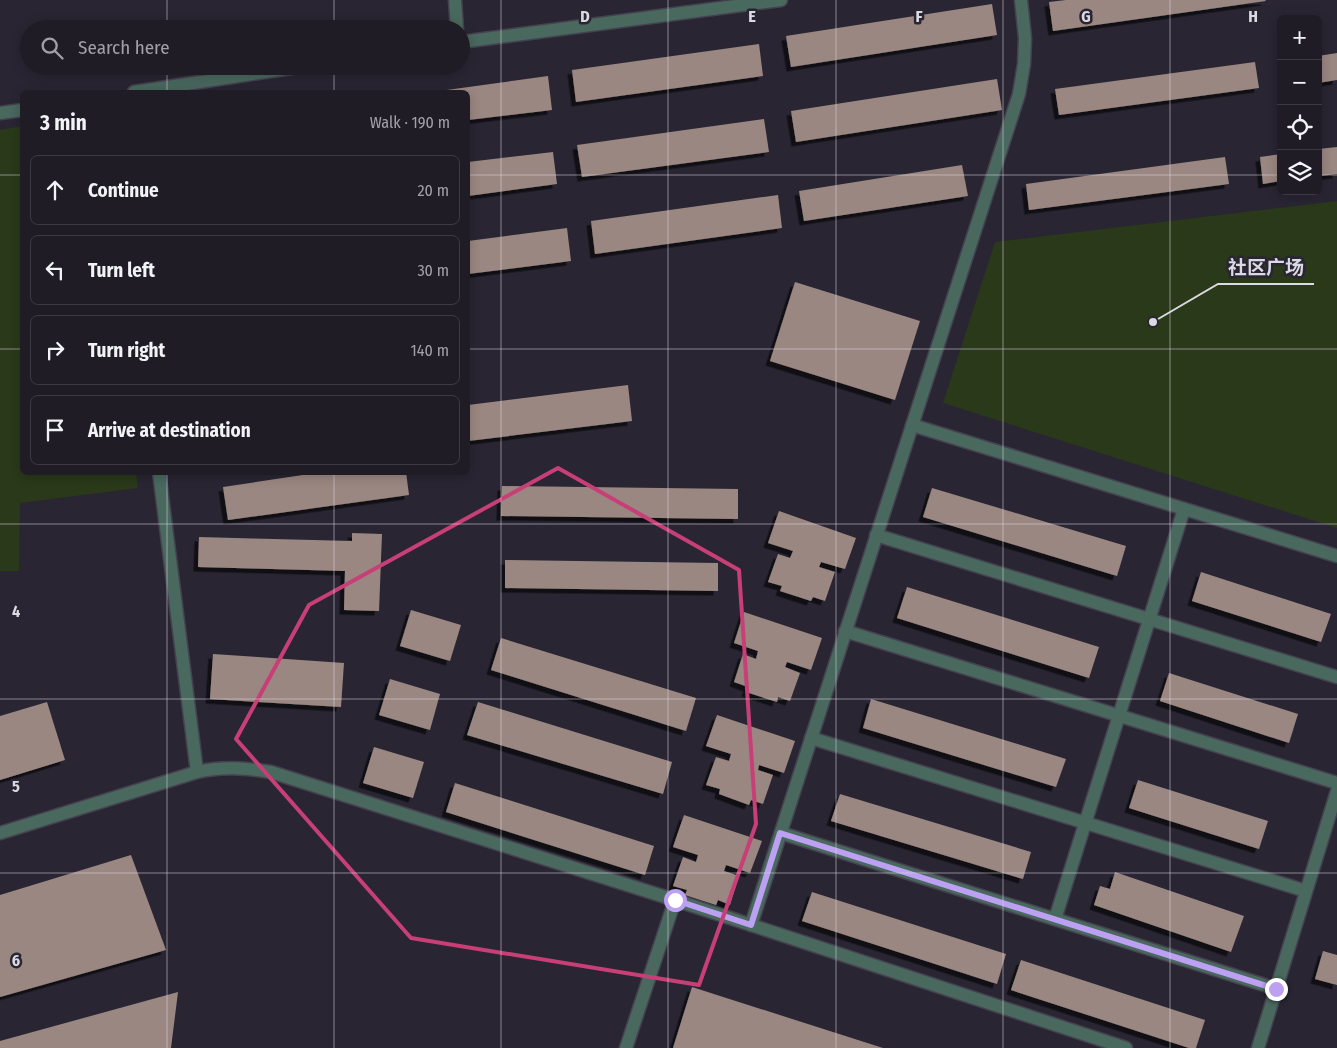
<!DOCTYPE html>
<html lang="en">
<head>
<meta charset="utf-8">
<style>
  :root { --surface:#1f1c26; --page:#27252e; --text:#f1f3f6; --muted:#a1a1a7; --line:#3c3a43 }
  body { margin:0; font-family:"Fira Sans Condensed","Noto Sans SC",sans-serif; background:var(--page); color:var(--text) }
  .controls { position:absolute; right:15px; top:15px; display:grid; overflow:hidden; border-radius:8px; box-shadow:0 2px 12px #0003 }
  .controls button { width:45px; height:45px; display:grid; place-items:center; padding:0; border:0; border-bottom:1px solid var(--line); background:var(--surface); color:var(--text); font:25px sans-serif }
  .stop { position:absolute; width:15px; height:15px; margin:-11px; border:4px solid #bca0f2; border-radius:50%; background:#fff }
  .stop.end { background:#bca0f2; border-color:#fff; box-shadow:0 1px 5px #0008 }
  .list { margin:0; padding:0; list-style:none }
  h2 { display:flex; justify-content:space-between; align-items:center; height:65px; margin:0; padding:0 20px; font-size:21px }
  h2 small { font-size:16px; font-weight:400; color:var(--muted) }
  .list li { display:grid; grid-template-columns:32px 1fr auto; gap:15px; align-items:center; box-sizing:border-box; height:70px; margin:0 10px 10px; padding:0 10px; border:1px solid var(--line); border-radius:8px }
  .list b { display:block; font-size:19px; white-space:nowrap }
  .list em { font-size:16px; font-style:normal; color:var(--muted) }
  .icon { flex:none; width:28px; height:28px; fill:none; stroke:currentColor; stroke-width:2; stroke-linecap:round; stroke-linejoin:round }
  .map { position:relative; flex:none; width:1337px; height:1048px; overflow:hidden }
  .search { position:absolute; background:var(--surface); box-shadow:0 2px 12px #0003; left:20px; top:20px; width:450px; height:55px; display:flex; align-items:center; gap:12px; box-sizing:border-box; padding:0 18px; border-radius:28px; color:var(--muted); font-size:19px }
  .panel { position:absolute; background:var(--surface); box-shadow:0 2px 12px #0003; left:20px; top:90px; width:450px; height:385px; border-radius:8px }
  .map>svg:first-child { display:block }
  .green { fill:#29391a }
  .building { fill:#9b8782; filter:url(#shadow) }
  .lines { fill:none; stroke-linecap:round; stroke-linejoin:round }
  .minor-casing { stroke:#45424f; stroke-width:15 }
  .minor { stroke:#49685e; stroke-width:12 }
  .route { stroke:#bca0f2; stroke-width:6 }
  .marked { fill:none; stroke:#c73f76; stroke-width:4; stroke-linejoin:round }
  .grid { fill:none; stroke:#dbd9e2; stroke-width:1; stroke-opacity:0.55 }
  .grid-label { font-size:16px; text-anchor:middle; font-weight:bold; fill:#dbd9e2; stroke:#292533; stroke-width:5; stroke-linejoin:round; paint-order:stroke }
  .leader { fill:none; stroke:#dbd9e2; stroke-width:2 }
  .callout-dot { fill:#dbd9e2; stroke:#292533; stroke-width:2 }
  .callout-label { font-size:19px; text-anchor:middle; font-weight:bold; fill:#dbd9e2; stroke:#292533; stroke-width:5; stroke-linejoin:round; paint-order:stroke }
</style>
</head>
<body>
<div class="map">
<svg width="1337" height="1048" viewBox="0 0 1337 1048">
  <defs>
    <filter id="shadow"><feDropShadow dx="-4.5" dy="4.5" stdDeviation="0" flood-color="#0009"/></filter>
  </defs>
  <rect width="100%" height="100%" fill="#292533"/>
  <g class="green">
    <path d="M 22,126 L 22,472 L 136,473 L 138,488 L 20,503 L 19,571 L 0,571 L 0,130 Z"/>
    <path d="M 1337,201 L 1337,528 L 943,403 L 995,242 Z"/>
  </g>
  <g class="building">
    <path d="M 1066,0 L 1265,0 L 1266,1 L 1053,31 L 1049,2 Z"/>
    <path d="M 992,4 L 997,35 L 791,67 L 786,36 Z"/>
    <path d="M 759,44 L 763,76 L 576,102 L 572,70 Z"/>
    <path d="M 1337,53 L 1337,80 L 1318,83 L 1318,56 Z"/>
    <path d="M 1255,62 L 1259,88 L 1059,115 L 1055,89 Z"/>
    <path d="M 548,76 L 552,110 L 468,120 L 468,92 L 432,92 Z"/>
    <path d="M 997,79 L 1002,110 L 796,142 L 791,111 Z"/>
    <path d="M 764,119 L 769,152 L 582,177 L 577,145 Z"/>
    <path d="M 1337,147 L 1337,174 L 1318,176 L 1318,149 Z"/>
    <path d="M 553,152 L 557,184 L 468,196 L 468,162 Z"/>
    <path d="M 1281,154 L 1281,181 L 1263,184 L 1260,157 Z"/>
    <path d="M 1225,157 L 1229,184 L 1029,210 L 1026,184 Z"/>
    <path d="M 962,165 L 968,196 L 804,221 L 799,191 Z"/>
    <path d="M 778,195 L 782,228 L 595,254 L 591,221 Z"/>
    <path d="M 567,228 L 571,261 L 468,274 L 468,241 Z"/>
    <path d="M 795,282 L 920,321 L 895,400 L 770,361 Z"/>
    <path d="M 628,385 L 632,421 L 468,441 L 468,405 Z"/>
    <path d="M 323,472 L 406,472 L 409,495 L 228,520 L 223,487 Z"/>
    <path d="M 502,486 L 738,489 L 738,519 L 501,516 Z"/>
    <path d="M 932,488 L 1126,546 L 1117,576 L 923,517 Z"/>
    <path d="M 779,511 L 856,538 L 845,569 L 821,562 L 819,567 L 835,572 L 825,601 L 813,597 L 811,601 L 780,591 L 782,586 L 768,582 L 778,554 L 790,558 L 793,551 L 768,543 Z"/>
    <path d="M 352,533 L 382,534 L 379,611 L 344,610 L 345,571 L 198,567 L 199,537 L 352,541 Z"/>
    <path d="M 505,560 L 718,563 L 718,591 L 505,588 Z"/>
    <path d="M 1201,572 L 1331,614 L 1321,642 L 1192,601 Z"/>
    <path d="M 907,587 L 1099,647 L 1089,678 L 897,618 Z"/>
    <path d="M 411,610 L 461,625 L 450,661 L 400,646 Z"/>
    <path d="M 744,612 L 822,638 L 811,670 L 787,662 L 785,667 L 800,673 L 790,701 L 778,697 L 777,702 L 746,692 L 748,687 L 734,682 L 743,654 L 756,659 L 758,651 L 734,643 Z"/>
    <path d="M 501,638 L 696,698 L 686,731 L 491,670 Z"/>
    <path d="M 213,654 L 344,663 L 341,707 L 210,699 Z"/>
    <path d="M 1169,673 L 1298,714 L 1289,743 L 1160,701 Z"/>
    <path d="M 390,679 L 440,694 L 430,730 L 379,715 Z"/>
    <path d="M 871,699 L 1066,759 L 1056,787 L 863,728 Z"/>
    <path d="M 47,702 L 65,760 L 0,780 L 0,716 Z"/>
    <path d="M 478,702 L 672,762 L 663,794 L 467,735 Z"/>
    <path d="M 717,715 L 795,741 L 784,773 L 759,765 L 758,770 L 773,775 L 763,804 L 751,800 L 749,805 L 719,794 L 720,789 L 706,785 L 716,757 L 729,761 L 731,754 L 706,746 Z"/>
    <path d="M 374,747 L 424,762 L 413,798 L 363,783 Z"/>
    <path d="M 1138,780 L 1268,821 L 1259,849 L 1129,808 Z"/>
    <path d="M 455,783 L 654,846 L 645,875 L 446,812 Z"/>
    <path d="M 840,794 L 1031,852 L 1023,879 L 831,821 Z"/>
    <path d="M 684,815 L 762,841 L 750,873 L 726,865 L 724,871 L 739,876 L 730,905 L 718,900 L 716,905 L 685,895 L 687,890 L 673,886 L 683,857 L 696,862 L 698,855 L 673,847 Z"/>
    <path d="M 131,855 L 166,950 L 0,997 L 0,895 Z"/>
    <path d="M 1115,872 L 1244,916 L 1231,952 L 1094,905 L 1100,886 L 1110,889 Z"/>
    <path d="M 812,892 L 1006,954 L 997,984 L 802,921 Z"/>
    <path d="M 1323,951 L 1337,955 L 1337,985 L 1315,979 Z"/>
    <path d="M 1021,960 L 1205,1020 L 1196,1048 L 1189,1048 L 1011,990 Z"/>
    <path d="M 692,987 L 883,1048 L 673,1048 Z"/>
    <path d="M 178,992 L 171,1048 L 0,1048 L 0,1041 Z"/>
  </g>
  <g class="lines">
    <defs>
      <g id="minor">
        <path d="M 455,0 L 457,29"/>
        <path d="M 461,42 L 781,0"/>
        <path d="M 134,92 L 305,66"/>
        <path d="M 0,113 L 22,110"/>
        <path d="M 912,425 L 1337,556"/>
        <path d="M 159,472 L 197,772"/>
        <path d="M 876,535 L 1337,677"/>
        <path d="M 845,631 L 1337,783"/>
        <path d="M 811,738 L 1306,891"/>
        <path d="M 0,833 L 197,772 C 222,766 245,768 271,772 L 675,900 L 1126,1048"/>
        <path d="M 781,833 L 1277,989"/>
        <path d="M 1055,919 L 1184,509"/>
        <path d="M 751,925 L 1019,94 L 1024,64 L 1025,38 L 1021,0"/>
        <path d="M 626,1048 L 675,900"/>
        <path d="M 1258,1048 L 1337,791"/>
      </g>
    </defs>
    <use href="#minor" class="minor-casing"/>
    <use href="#minor" class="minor"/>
  </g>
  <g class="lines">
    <path class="route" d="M 675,900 L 751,925 L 780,833 L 1276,989"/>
  </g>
  <path class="marked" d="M 558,468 L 739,570 L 756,824 L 699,985 L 411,938 L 236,739 L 309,605 Z"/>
  <path class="grid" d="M 167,0 L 167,29M 334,0 L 334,29M 501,0 L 501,1048M 668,0 L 668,1048M 836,0 L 836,1048M 1003,0 L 1003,1048M 1170,0 L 1170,1048M 167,66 L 167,92M 334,66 L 334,92M 0,175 L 22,175M 468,175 L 1281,175M 1318,175 L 1337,175M 0,349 L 22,349M 468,349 L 1337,349M 167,472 L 167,1048M 334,472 L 334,1048M 0,524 L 1337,524M 0,699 L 1337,699M 0,873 L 1337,873"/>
  <g class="grid-label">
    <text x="585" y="22">D</text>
    <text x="752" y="22">E</text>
    <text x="919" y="22">F</text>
    <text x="1086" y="22">G</text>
    <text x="1253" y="22">H</text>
    <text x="16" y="617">4</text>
    <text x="16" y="792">5</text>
    <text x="16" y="966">6</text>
  </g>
  <path class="leader" d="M1153 322L1218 284H1314"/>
  <circle class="callout-dot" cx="1153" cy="322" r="5"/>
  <g class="callout-label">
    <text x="1266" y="274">社区广场</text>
  </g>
</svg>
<div class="controls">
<button>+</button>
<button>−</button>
<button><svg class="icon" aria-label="locate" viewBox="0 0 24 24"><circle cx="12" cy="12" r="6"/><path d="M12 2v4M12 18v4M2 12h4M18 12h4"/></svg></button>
<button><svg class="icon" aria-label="layers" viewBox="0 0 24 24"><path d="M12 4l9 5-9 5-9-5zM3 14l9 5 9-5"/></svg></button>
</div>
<div class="stop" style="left:675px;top:900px"></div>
<div class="stop end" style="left:1276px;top:989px"></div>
<div class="search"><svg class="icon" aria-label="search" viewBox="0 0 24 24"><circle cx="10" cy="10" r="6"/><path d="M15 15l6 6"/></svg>Search here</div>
<section class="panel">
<h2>3 min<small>Walk · 190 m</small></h2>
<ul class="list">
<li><svg class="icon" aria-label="ahead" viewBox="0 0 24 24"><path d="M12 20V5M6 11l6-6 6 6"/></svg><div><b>Continue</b></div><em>20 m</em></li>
<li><svg class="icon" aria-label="left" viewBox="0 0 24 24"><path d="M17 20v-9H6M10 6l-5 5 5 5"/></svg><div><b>Turn left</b></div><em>30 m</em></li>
<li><svg class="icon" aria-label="right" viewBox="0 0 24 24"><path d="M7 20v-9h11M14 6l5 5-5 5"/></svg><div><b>Turn right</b></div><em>140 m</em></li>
<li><svg class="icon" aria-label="arrive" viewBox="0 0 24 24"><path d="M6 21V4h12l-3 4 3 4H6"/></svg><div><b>Arrive at destination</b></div></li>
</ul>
</section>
</div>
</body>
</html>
